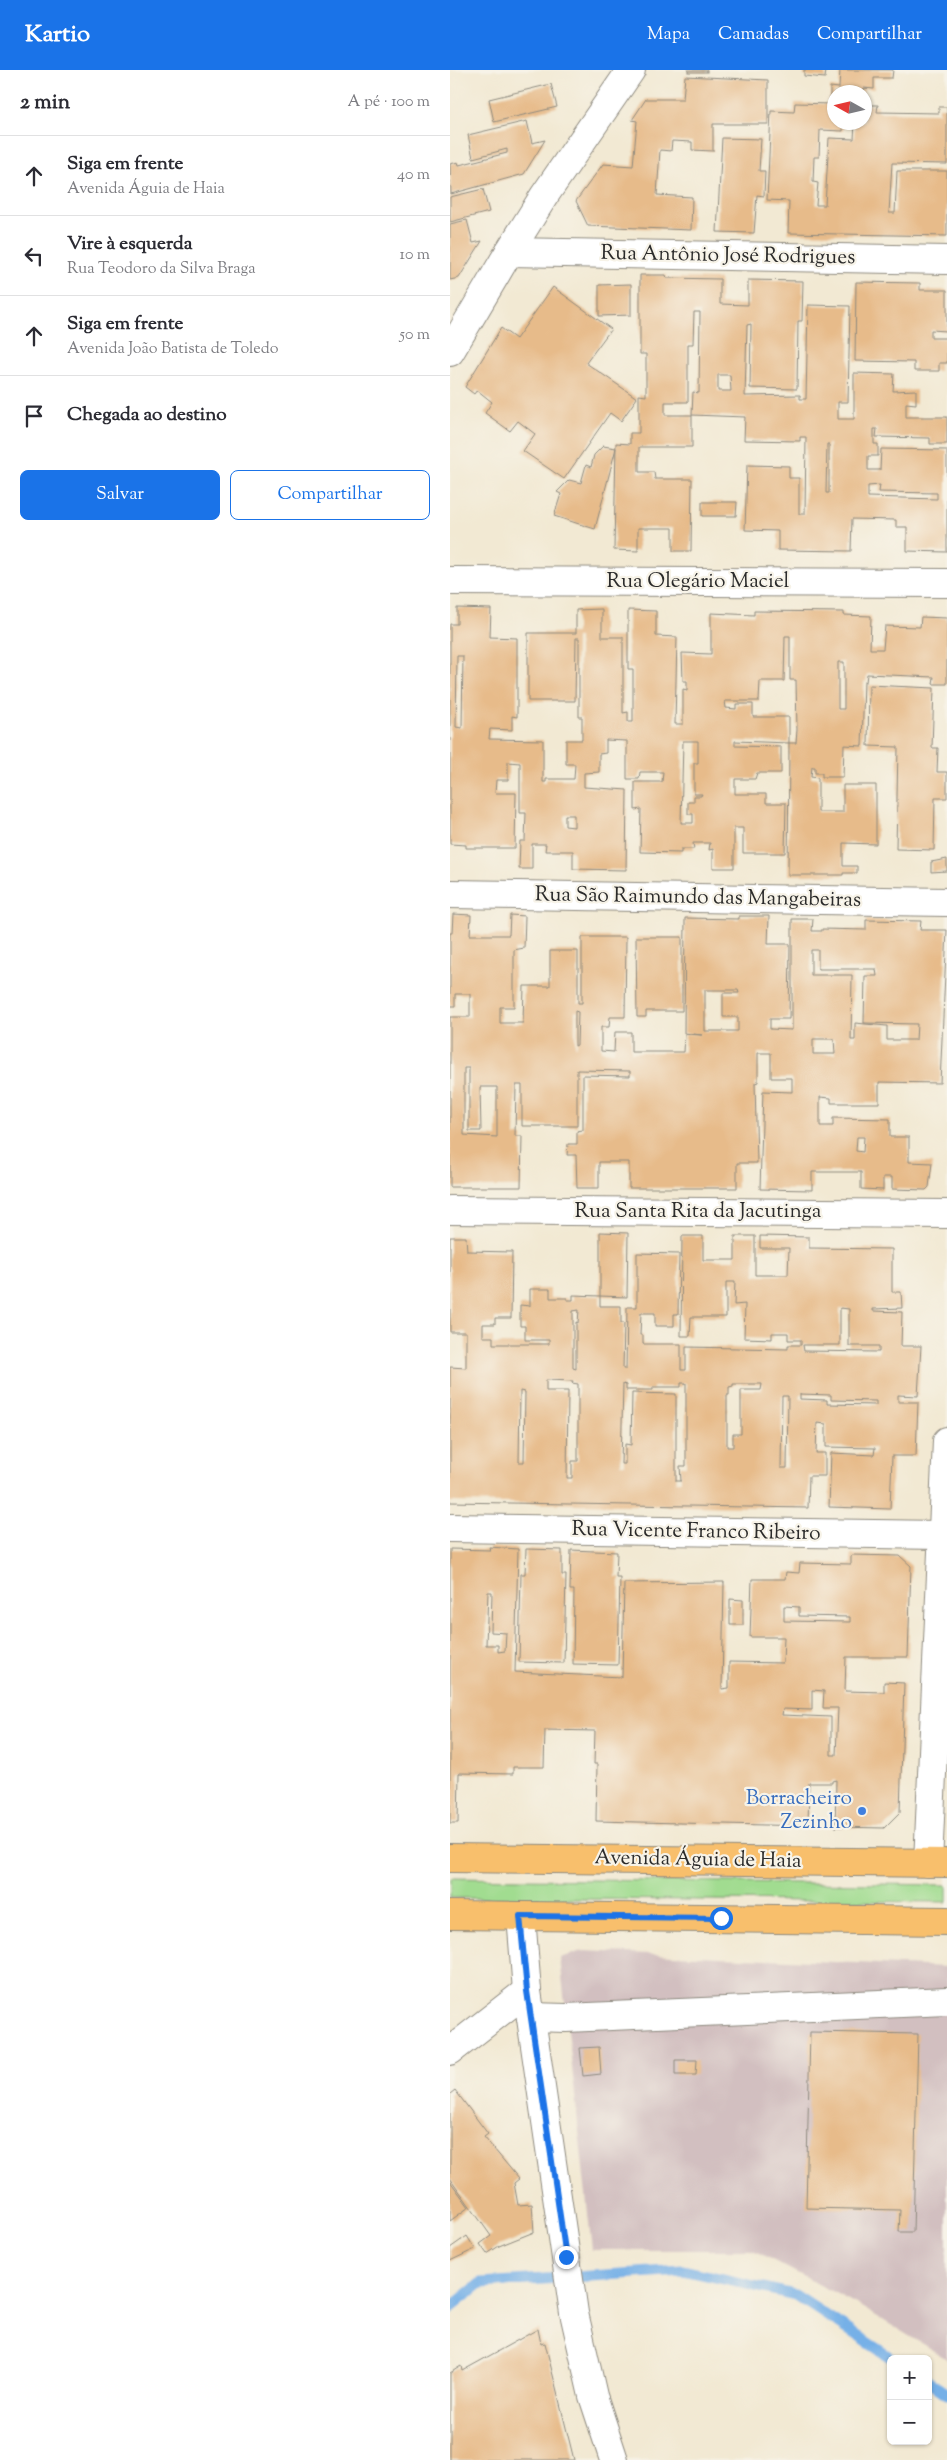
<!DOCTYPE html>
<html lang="pt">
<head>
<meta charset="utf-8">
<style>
  :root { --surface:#fff; --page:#f2f2f3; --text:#2b2b33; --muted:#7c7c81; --line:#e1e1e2; --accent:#1a73e8 }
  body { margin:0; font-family:"Sorts Mill Goudy",serif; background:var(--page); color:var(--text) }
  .controls { position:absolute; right:15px; bottom:15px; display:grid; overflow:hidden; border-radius:8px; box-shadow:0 1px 4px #0004 }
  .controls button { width:45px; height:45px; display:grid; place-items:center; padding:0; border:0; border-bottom:1px solid var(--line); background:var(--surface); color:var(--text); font:25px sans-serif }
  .compass { position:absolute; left:377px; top:15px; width:45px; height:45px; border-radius:50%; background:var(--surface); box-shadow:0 1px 4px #0004; rotate:278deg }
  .stop { position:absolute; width:15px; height:15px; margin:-11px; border:4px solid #1a73e8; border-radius:50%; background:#fff }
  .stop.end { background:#1a73e8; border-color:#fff; box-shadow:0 1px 5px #0008 }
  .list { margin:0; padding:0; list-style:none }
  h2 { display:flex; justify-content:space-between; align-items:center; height:65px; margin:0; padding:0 20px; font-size:21px }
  h2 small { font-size:16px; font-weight:400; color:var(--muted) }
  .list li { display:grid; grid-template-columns:32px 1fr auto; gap:15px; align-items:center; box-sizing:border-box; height:80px; padding:0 20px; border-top:1px solid var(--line) }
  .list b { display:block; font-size:19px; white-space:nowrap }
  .list p { margin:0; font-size:16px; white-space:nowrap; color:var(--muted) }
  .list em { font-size:16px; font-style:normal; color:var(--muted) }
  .actions { display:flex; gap:10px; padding:15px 20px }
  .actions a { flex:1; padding:11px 0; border:1px solid var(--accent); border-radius:8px; text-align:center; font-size:18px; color:var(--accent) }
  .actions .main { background:var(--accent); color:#fff }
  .icon { flex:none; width:28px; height:28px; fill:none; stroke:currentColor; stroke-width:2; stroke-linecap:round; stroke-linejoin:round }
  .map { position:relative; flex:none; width:497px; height:2390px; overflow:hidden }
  header { display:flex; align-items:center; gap:30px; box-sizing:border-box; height:70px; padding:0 25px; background:var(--accent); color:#fff }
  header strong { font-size:24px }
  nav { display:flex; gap:28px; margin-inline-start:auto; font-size:18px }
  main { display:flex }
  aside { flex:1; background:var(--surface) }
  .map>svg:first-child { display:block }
  .industrial { fill:#d2bfc0 }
  .green { fill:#a1dc90; stroke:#66845e }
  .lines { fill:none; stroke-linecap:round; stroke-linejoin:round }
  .stream { stroke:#76b0e7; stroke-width:11 }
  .building { fill:#e7bb8a; fill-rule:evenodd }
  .minor-casing { stroke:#8e8a7f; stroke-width:30 }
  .major-casing { stroke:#8e8a7f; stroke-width:30 }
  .minor { stroke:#fff; stroke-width:28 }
  .major { stroke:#f8bf6c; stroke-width:28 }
  .route { stroke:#1a73e8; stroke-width:6 }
  .shop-dot { fill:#3f7fe0; stroke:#f7f3e8; stroke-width:2 }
  .labels { text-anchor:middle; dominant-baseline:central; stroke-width:4.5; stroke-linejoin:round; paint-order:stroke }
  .street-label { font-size:21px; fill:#2b2b2b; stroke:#f7f3e8 }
  .shop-label { font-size:21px; fill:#366cbe; stroke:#f7f3e8; text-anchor:end }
</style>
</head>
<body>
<header>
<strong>Kartio</strong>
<nav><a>Mapa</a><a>Camadas</a><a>Compartilhar</a></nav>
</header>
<main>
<aside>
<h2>2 min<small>A pé · 100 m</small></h2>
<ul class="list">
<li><svg class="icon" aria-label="ahead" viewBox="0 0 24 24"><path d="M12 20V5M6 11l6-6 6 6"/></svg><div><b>Siga em frente</b><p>Avenida Águia de Haia</p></div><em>40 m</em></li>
<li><svg class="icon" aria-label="left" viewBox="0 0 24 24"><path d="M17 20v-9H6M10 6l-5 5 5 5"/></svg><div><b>Vire à esquerda</b><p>Rua Teodoro da Silva Braga</p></div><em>10 m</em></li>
<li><svg class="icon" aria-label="ahead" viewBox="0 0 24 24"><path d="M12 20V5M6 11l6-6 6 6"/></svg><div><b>Siga em frente</b><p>Avenida João Batista de Toledo</p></div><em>50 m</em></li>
<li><svg class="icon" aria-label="arrive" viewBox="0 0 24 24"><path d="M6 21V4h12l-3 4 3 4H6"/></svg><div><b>Chegada ao destino</b></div></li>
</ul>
<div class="actions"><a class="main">Salvar</a><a>Compartilhar</a></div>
</aside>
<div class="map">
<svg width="497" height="2390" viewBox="0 0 497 2390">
  <rect width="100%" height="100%" fill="#f7f3e8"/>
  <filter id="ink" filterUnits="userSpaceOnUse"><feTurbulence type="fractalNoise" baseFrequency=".02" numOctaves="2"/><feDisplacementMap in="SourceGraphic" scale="10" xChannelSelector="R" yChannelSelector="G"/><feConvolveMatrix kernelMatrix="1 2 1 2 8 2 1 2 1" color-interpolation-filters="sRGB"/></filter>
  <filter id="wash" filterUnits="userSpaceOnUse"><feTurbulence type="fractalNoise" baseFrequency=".0096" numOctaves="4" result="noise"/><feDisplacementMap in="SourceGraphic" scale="20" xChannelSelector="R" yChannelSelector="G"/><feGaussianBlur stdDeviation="1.12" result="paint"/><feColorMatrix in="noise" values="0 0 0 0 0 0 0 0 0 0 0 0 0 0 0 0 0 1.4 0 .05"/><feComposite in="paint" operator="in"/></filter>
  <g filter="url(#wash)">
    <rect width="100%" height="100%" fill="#f2e9d3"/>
    <path class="industrial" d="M 132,1881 L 497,1897 L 497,2289 L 408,2235 L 303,2180 L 142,2180 L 110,1888 Z"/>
    <path class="green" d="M 0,1808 L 497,1815 L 497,1832 L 0,1828 Z"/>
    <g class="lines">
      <g class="stream">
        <path d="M 0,2238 L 31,2213 L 233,2200 L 345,2225 L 443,2289"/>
        <path d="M 478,2311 L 497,2324"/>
      </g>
    </g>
    <g id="blocks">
      <g class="building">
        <rect x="238" y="0" width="19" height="2"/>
        <path d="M 354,0 L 376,0 L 375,8 L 354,6 Z"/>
        <path d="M 390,0 L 443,0 L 442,8 L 424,8 L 424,19 L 414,18 L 414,22 L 384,22 L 384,52 L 393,52 L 393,61 L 370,60 L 369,87 L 364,87 L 363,112 L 368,113 L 366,135 L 375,135 L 379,68 L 404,69 L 405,52 L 414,52 L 414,35 L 428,35 L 427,42 L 489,43 L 489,37 L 497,37 L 497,94 L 442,93 L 439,143 L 445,143 L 447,101 L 497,101 L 497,166 L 338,163 L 339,131 L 317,130 L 321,41 L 344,42 L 345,33 L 380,34 L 380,17 L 389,18 Z"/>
        <path d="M 235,6 L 318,10 L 318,54 L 263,54 L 263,81 L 242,80 L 242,72 L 222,71 L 221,81 L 210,80 L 207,125 L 242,127 L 241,160 L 138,156 L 126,131 L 153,94 L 183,96 L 187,51 L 182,50 L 196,29 L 233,29 Z"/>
        <path d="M 101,14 L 107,37 L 44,52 L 39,29 Z"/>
        <path d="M 77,51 L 82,73 L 95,70 L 74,104 L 1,124 L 0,94 L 8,92 L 9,95 L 57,83 L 57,79 L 23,88 L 18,65 Z"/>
        <path d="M 272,68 L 311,69 L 309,101 L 315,101 L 314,126 L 307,125 L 304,163 L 267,162 Z"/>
        <path d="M 33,119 L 39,142 L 0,152 L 0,127 Z"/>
        <path d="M 17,150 L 23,173 L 32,171 L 9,208 L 0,210 L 0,154 Z"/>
        <path d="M 190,205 L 216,205 L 217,208 L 270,209 L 270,234 L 298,235 L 298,210 L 353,211 L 352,251 L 348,251 L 347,319 L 300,318 L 301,254 L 297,255 L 295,326 L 350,325 L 350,329 L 356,329 L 358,235 L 400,236 L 398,332 L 388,332 L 388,349 L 404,349 L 404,303 L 444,304 L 443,321 L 466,320 L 466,334 L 456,333 L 456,347 L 497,347 L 497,374 L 480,374 L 480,368 L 426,367 L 427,359 L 424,359 L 424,374 L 428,374 L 428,386 L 418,386 L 418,400 L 430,400 L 431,379 L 497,380 L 497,482 L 457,481 L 457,457 L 446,457 L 446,450 L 402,449 L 401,481 L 328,480 L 328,461 L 295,460 L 297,395 L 339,396 L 339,408 L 349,408 L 349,444 L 355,444 L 356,367 L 350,367 L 350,371 L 294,370 L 295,347 L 242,345 L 242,377 L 189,377 L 189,402 L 204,402 L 205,409 L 242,409 L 241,481 L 223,481 L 223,458 L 188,458 L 188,481 L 164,480 L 166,373 L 180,374 L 180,363 L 189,363 L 189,325 L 196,326 L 196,284 L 190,284 ZM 244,242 L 250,242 L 249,323 L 243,322 L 242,345 L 215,345 L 215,332 L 238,332 L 238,274 L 243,274 ZM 268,305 L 280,305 L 281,321 L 268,321 ZM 377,374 L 379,374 L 379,423 L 376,423 ZM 430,415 L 429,422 L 487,423 L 487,429 L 418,427 L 418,416 Z"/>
        <path d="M 406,212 L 470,213 L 470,220 L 497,220 L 497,261 L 481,260 L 481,268 L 497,268 L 497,293 L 489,293 L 489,301 L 464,301 L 464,292 L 405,291 Z"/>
        <path d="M 181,214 L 181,245 L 149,246 L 149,215 Z"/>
        <path d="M 103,217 L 161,259 L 136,293 L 187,328 L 171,351 L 160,343 L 114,409 L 73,381 L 85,364 L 68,351 L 60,361 L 35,343 L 42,332 L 27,320 L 24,324 L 15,317 L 51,258 L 66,269 Z"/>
        <path d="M 153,376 L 166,378 L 145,459 L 104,446 L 111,424 L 107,422 L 119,410 L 131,413 L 136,395 L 141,397 L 144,385 Z"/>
        <path d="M 252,432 L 287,432 L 286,446 L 252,446 Z"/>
        <path d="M 7,538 L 41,539 L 40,567 L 67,568 L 67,647 L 62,646 L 62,660 L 40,659 L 39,669 L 93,670 L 93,712 L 96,712 L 96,709 L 124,709 L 125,694 L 116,694 L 116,670 L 132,670 L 132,647 L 129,647 L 129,568 L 126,568 L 125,631 L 78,631 L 78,563 L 126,563 L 126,540 L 152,539 L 152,567 L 173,567 L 173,643 L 178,642 L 178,652 L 183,652 L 183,599 L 178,599 L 178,540 L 206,541 L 206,566 L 227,567 L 225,654 L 233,654 L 233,619 L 237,620 L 237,611 L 233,611 L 232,583 L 261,584 L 261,543 L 304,545 L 304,541 L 394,542 L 394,545 L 421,546 L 420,579 L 433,579 L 435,556 L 470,557 L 471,547 L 497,548 L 497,614 L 483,614 L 484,607 L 417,604 L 416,612 L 414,611 L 412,676 L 394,675 L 393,707 L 372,707 L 372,703 L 365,703 L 365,697 L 362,697 L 361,707 L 368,708 L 368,742 L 393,742 L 393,715 L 426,715 L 426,774 L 393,773 L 393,796 L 407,796 L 407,803 L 393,803 L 393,805 L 338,805 L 339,673 L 346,673 L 347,660 L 346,610 L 340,610 L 340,566 L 335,566 L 334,611 L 310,611 L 309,631 L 275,631 L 276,638 L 286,639 L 286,634 L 303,634 L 303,647 L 339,647 L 339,673 L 285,671 L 285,676 L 331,677 L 331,703 L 307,703 L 305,709 L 285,709 L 285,724 L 316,724 L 316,733 L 336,733 L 335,783 L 293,783 L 293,758 L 284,758 L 284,798 L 263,798 L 263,779 L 259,780 L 260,773 L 243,773 L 244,779 L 231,779 L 231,783 L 190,782 L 191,739 L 185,740 L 185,712 L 212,712 L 213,702 L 190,702 L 189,709 L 177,709 L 177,671 L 156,670 L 156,683 L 149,684 L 149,702 L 134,703 L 134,717 L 177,720 L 176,800 L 123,799 L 123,781 L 95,781 L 96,774 L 82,774 L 82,799 L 69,799 L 70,771 L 75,771 L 76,743 L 70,743 L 70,693 L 58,692 L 58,710 L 46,710 L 45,723 L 66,723 L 65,778 L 16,778 L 16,775 L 0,774 L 0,554 L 7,554 ZM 7,586 L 13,586 L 12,658 L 6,657 ZM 388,592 L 394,592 L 394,639 L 388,639 ZM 233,671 L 248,671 L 248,693 L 244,693 L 244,724 L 252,724 L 251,726 L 244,726 L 244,732 L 238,732 L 238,744 L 243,744 L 243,753 L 231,753 ZM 115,745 L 124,745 L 124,757 L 115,756 Z"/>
        <path d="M 419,615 L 484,618 L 482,678 L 488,678 L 487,702 L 497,702 L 497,728 L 485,728 L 484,780 L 446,779 L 448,677 L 418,676 Z"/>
        <path d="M 497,789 L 497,801 L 481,802 L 481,792 Z"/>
        <path d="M 3,844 L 21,845 L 20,865 L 59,865 L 60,845 L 75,846 L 74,878 L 64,880 L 64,937 L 50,937 L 50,953 L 73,953 L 74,916 L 100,916 L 100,881 L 128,881 L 128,933 L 132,933 L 132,867 L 176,867 L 175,947 L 160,947 L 159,957 L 151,957 L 151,981 L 164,982 L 165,962 L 181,962 L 181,982 L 234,982 L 235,964 L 252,965 L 234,963 L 235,848 L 289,849 L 289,846 L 319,846 L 318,874 L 340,874 L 339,949 L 320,949 L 320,959 L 342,960 L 342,849 L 363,849 L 362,861 L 372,861 L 372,859 L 416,860 L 416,850 L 471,851 L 470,860 L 497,860 L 490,1013 L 429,1012 L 429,1033 L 381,1033 L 381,1028 L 370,1027 L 370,1056 L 383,1056 L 383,1048 L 440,1049 L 440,1067 L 459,1067 L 459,1092 L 482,1093 L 479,1117 L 476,1120 L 442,1119 L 442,1107 L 433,1107 L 433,1120 L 411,1119 L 411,1102 L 362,1102 L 362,1120 L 310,1119 L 313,1021 L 342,1022 L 342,1008 L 321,1008 L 321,983 L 308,983 L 308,1012 L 305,1013 L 307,1093 L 287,1093 L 287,1118 L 179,1118 L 179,1092 L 149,1092 L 149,1118 L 127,1118 L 126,1085 L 117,1085 L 118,1074 L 127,1074 L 127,1061 L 133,1060 L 133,1005 L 180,1006 L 180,1001 L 127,1000 L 127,1056 L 72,1056 L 72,1015 L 66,1015 L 65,1066 L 72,1066 L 71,1117 L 0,1117 L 0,947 L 20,947 L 20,924 L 5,924 L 5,936 L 0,936 L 0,863 L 2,863 ZM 361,880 L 368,880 L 368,899 L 426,899 L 427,906 L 415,906 L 414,953 L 467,954 L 466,970 L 437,970 L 437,956 L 405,953 L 405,970 L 401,970 L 402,905 L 361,905 ZM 255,920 L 288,920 L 289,923 L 273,923 L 273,947 L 288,947 L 288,961 L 255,961 ZM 125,941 L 128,942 L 127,975 L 125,976 ZM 363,969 L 384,969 L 385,984 L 363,984 ZM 14,998 L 19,998 L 19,1061 L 31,1061 L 30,1017 L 47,1017 L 47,1067 L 14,1065 ZM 407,1067 L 414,1067 L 413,1082 L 406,1081 Z"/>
        <path d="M 186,867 L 232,867 L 232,941 L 196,941 L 196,947 L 187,947 Z"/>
        <path d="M 150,1162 L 178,1163 L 177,1227 L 150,1226 Z"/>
        <path d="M 232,1166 L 253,1166 L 253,1190 L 285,1190 L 285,1166 L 305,1166 L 305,1205 L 338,1205 L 339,1178 L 310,1178 L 310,1166 L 359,1167 L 359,1178 L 442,1179 L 442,1222 L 451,1222 L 452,1238 L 423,1239 L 423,1241 L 452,1242 L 451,1276 L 471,1276 L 468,1326 L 448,1325 L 448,1332 L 468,1332 L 466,1386 L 442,1386 L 440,1439 L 379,1437 L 381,1383 L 424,1385 L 425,1378 L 376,1377 L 376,1354 L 367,1353 L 366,1383 L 375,1383 L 375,1406 L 359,1406 L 358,1438 L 0,1432 L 0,1297 L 16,1298 L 16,1262 L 0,1262 L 0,1167 L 16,1167 L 17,1181 L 62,1182 L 61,1248 L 45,1248 L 45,1254 L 33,1254 L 33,1267 L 43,1267 L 43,1274 L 99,1274 L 99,1270 L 75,1270 L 75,1256 L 70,1256 L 70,1235 L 80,1236 L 80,1219 L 100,1219 L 100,1228 L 117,1228 L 117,1230 L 123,1230 L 123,1225 L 150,1226 L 150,1236 L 171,1236 L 171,1253 L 174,1253 L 173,1299 L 176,1299 L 177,1237 L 187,1237 L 187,1183 L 229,1184 L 228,1244 L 224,1244 L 224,1256 L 205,1256 L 205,1243 L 191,1243 L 190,1265 L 193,1265 L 193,1274 L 231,1274 L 231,1300 L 236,1300 L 236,1277 L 338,1279 L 338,1275 L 351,1275 L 351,1270 L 338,1270 L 338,1263 L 322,1263 L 322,1269 L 294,1268 L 295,1234 L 284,1235 L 285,1212 L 276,1212 L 276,1247 L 241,1247 L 240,1266 L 231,1266 ZM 390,1238 L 399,1239 L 399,1276 L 429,1276 L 429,1282 L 354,1281 L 353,1275 L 390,1275 ZM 129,1240 L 128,1253 L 126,1252 L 126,1299 L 123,1298 L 123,1241 ZM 96,1310 L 123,1311 L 122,1313 L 128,1314 L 128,1391 L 122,1391 L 122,1408 L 117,1408 L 118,1321 L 96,1321 ZM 231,1313 L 236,1313 L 236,1396 L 230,1396 L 231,1411 L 226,1411 L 226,1324 L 182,1323 L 181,1375 L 175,1374 L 175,1394 L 171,1394 L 173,1314 L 176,1315 L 176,1320 L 203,1320 L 203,1317 L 231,1317 ZM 283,1314 L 312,1314 L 311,1320 L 291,1320 L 291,1364 L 283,1364 L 283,1377 L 277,1377 L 277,1325 L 279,1325 L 279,1317 L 283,1316 ZM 70,1321 L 75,1322 L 74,1392 L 69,1392 ZM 350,1324 L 381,1325 L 381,1330 L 426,1331 L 426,1335 L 377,1334 L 377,1330 L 350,1329 ZM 332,1326 L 338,1326 L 337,1398 L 331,1398 Z"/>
        <path d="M 39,1477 L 68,1479 L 65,1602 L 172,1607 L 174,1513 L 274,1512 L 272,1619 L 279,1618 L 279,1592 L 333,1593 L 334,1567 L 300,1567 L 302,1509 L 335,1509 L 336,1502 L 349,1503 L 350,1493 L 401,1494 L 401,1485 L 450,1486 L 461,1496 L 458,1587 L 396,1587 L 395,1621 L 434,1622 L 434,1612 L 454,1613 L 450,1742 L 434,1758 L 385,1757 L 386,1710 L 382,1711 L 382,1713 L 359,1713 L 358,1756 L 146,1751 L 147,1694 L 144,1694 L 145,1661 L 95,1660 L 94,1697 L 63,1697 L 63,1704 L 9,1703 L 8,1753 L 0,1753 L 0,1479 L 40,1480 ZM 38,1522 L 42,1522 L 41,1562 L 56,1563 L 55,1581 L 48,1582 L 48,1575 L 36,1575 ZM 334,1536 L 349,1537 L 349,1546 L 400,1547 L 400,1552 L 334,1551 ZM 362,1620 L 374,1621 L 373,1638 L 388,1638 L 386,1685 L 381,1685 L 381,1647 L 332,1645 L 333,1639 L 362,1640 Z"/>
        <path d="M 76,1479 L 112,1480 L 112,1505 L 116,1505 L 114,1593 L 69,1592 L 71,1504 L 75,1504 Z"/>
        <path d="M 121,1480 L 167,1482 L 166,1507 L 170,1507 L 168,1595 L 123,1594 L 124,1520 L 120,1520 Z"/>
        <path d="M 280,1529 L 293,1530 L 293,1555 L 280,1555 Z"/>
        <path d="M 360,1962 L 468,1964 L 463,2162 L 449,2162 L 450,2140 L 356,2138 Z"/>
        <path d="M 149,1977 L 151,2004 L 133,2006 L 130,1978 Z"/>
        <path d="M 225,1990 L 247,1990 L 246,2005 L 225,2005 Z"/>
        <path d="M 5,2020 L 38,2064 L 34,2067 L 69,2109 L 64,2113 L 68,2135 L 82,2134 L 84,2162 L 49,2176 L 37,2184 L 30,2174 L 41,2166 L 0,2108 L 0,2024 Z"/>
        <path d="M 0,2111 L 19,2137 L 0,2151 Z"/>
        <path d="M 17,2166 L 25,2179 L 0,2191 L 0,2178 Z"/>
        <path d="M 88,2259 L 91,2274 L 95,2273 L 124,2390 L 0,2390 L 0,2303 L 11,2296 L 12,2301 Z"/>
      </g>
    </g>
  </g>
  <g filter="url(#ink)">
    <use href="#blocks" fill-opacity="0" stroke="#8e8a7f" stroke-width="1"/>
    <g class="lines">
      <defs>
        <g id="minor">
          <path d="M 59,182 L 497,190"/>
          <path d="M 0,282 L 59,182 L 94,126 L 181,0"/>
          <path d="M 0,511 L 497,513"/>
          <path d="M 0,824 L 497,832"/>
          <path d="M 0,1140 L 497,1144"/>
          <path d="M 0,1458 L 492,1465"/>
          <path d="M 478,1793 L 497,1371"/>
          <path d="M 71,1846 L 77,1921 L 124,2243 L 143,2326 L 164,2390"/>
          <path d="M 81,1947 L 116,1948 L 497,1931"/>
          <path d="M 0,1981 L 77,1921"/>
        </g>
        <g id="major">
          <path d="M 0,1788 L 497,1793"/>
          <path d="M 0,1845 L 497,1851"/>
        </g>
      </defs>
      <use href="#minor" class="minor-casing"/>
      <use href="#major" class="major-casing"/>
      <use href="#minor" class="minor"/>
      <use href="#major" class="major"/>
    </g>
  </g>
  <g class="lines" filter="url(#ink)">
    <path class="route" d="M 116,2187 L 77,1921 L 70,1846 L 271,1848"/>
  </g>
  <circle class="shop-dot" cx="412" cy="1741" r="5"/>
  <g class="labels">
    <g class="street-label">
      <text transform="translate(278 186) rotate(1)">Rua Antônio José Rodrigues</text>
      <text x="248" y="512">Rua Olegário Maciel</text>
      <text transform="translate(248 828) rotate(1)">Rua São Raimundo das Mangabeiras</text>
      <text x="248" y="1142">Rua Santa Rita da Jacutinga</text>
      <text transform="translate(246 1462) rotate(1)">Rua Vicente Franco Ribeiro</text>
      <text transform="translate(248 1790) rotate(1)">Avenida Águia de Haia</text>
    </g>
    <g class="shop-label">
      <text x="402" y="1729">Borracheiro<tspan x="402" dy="24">Zezinho</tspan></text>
    </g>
  </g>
</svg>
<div class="controls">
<button>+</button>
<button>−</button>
</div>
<svg class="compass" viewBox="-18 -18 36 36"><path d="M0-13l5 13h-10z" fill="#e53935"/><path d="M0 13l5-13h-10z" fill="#7c7c81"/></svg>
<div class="stop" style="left:271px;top:1848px"></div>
<div class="stop end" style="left:116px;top:2187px"></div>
</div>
</main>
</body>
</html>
